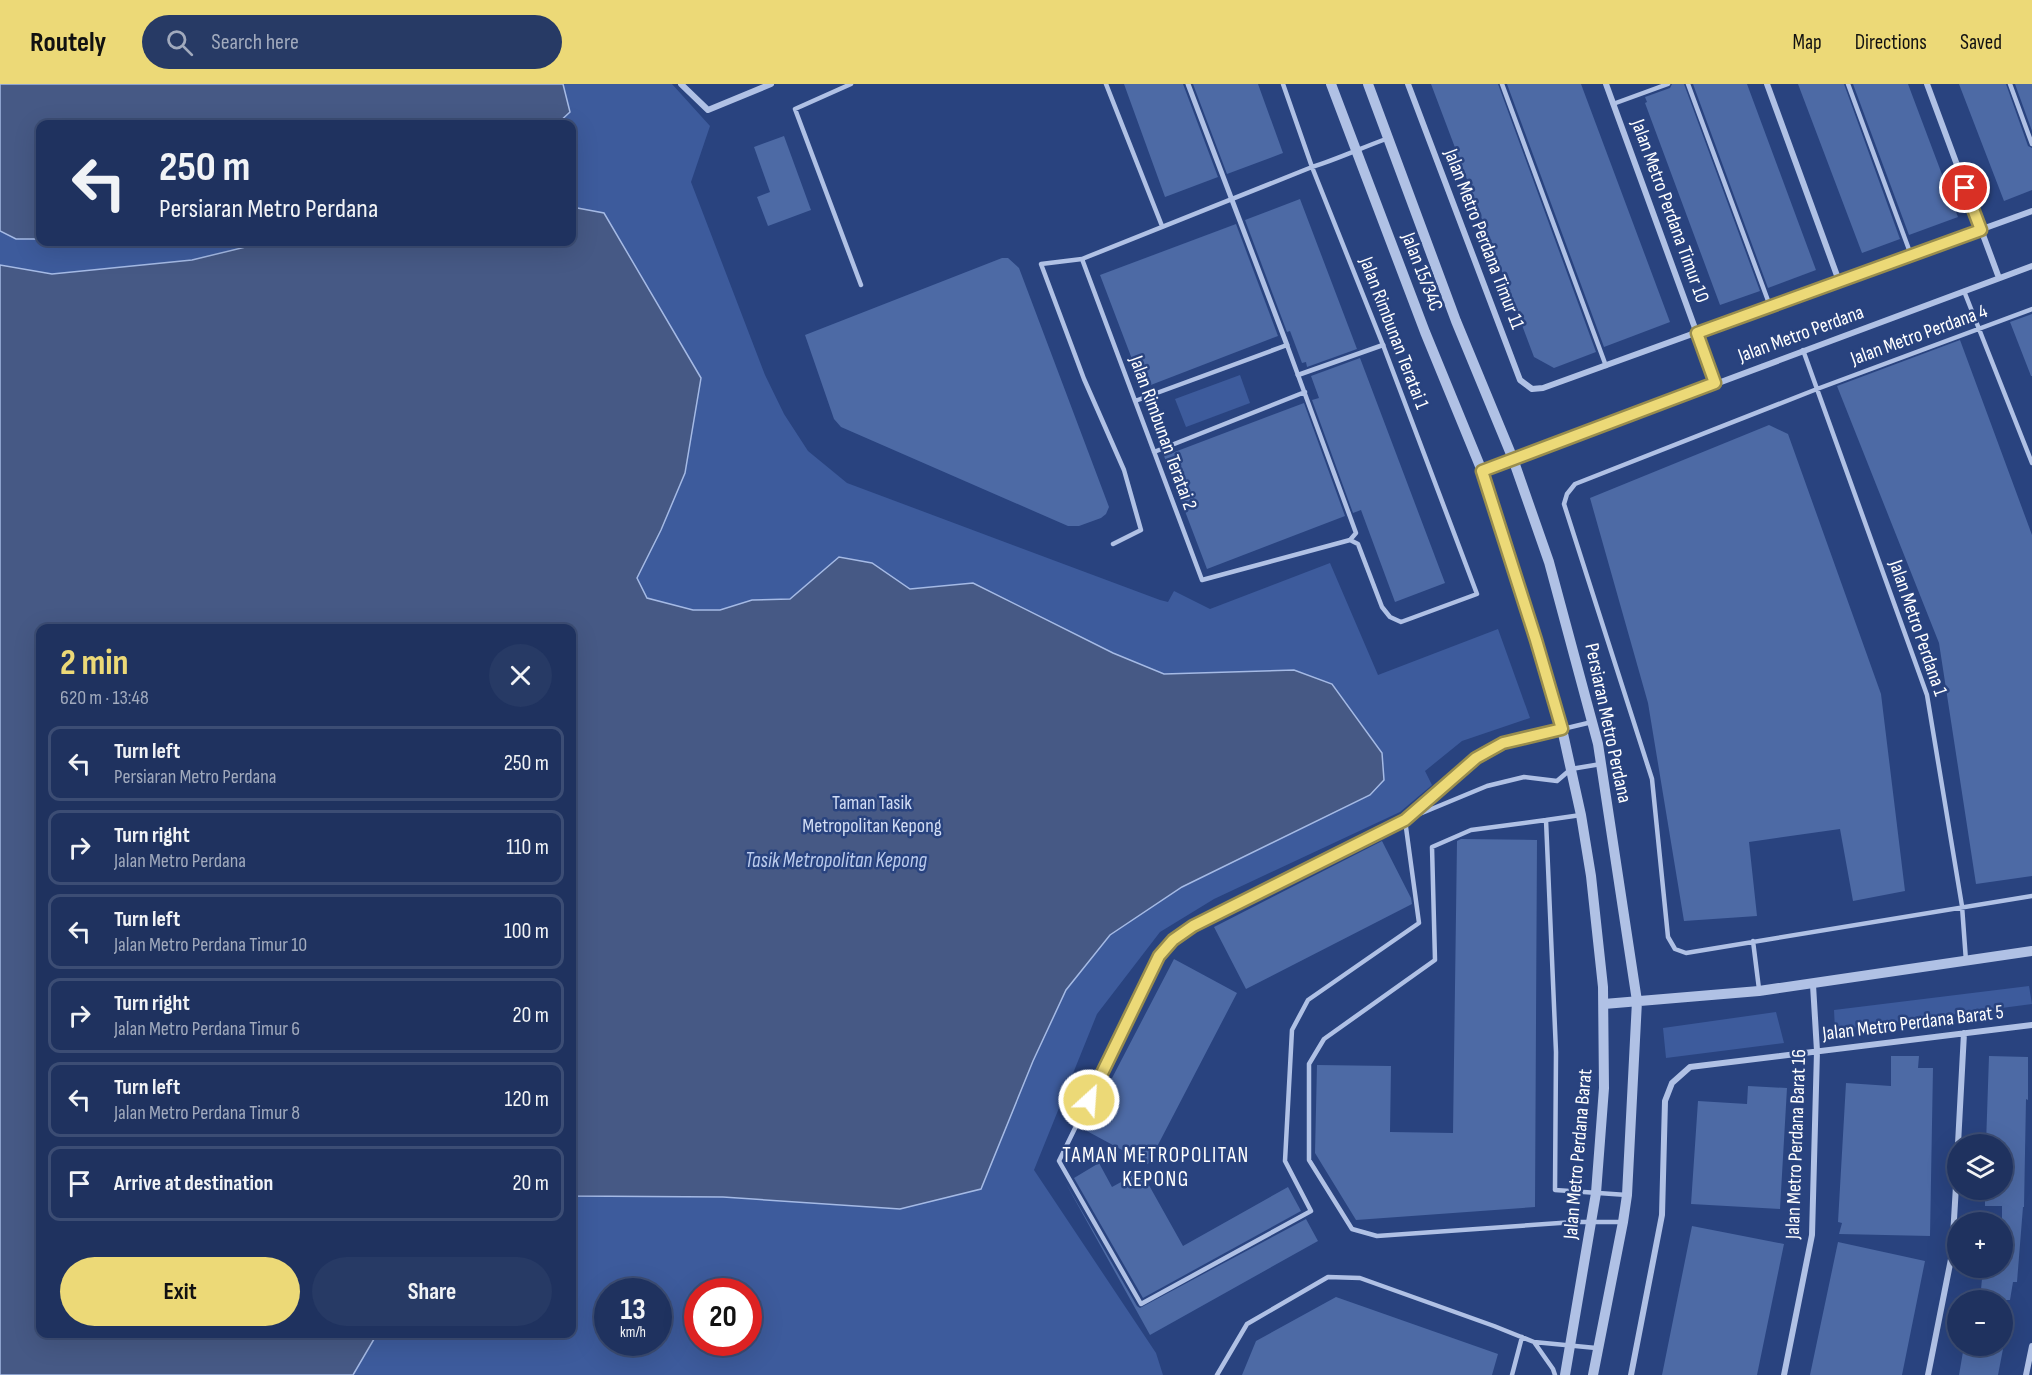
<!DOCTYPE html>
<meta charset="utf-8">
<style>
body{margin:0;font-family:"Sofia Sans Condensed",sans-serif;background:#273a65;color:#f1f3f6;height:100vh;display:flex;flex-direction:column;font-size:22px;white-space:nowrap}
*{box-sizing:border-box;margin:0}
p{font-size:20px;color:#a1aabd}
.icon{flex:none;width:33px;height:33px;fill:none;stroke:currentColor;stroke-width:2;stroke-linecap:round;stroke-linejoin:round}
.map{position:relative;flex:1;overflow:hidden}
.panel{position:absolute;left:36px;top:540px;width:540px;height:714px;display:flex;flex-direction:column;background:#1f325f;border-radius:12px;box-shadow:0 6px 24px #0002,0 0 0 2px #3c4d74}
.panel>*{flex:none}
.top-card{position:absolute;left:36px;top:36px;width:540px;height:126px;border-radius:12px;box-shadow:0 6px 24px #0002,0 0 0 2px #3c4d74;background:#1f325f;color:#f1f3f6;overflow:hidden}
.buttons{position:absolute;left:1947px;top:1050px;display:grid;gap:12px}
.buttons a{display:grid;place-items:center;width:66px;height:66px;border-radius:50%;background:#1f325f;box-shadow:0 6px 24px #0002,0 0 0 2px #3c4d74;font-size:30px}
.speed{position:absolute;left:594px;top:1194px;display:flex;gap:12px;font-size:30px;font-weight:700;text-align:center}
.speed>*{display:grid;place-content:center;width:78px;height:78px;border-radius:50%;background:#1f325f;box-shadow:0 6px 24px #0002,0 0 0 2px #3c4d74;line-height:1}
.speed small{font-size:15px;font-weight:400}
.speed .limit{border:9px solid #d22;background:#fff;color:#111}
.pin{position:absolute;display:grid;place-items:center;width:51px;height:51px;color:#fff;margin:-26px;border:3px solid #fff;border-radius:50%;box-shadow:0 2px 6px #0007}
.me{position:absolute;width:66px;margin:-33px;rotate:26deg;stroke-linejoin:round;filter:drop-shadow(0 0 4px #0008)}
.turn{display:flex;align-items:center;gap:21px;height:126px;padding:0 24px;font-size:27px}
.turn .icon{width:78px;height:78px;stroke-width:2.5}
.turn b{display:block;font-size:42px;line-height:51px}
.round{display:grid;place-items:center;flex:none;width:63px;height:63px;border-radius:32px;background:#273a65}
.summary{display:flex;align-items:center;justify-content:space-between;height:102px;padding:0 24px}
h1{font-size:36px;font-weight:700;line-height:45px;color:#ecd977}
.cta{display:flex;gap:12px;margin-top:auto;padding:12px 24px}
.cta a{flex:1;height:69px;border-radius:36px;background:#ecd977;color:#111;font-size:24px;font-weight:700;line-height:69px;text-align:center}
.cta a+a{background:#273a65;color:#f1f3f6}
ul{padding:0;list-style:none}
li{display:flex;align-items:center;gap:18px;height:75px;margin:0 12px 9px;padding:0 12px;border:3px solid #3c4d74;border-radius:12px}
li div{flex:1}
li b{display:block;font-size:22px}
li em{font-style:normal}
header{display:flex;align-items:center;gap:36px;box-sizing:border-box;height:84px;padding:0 30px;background:#ecd977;color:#111}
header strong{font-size:28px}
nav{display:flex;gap:33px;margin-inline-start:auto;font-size:21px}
.search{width:420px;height:54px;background:#273a65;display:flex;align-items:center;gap:15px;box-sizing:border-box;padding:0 21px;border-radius:33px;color:#a1aabd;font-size:22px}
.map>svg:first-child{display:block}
.green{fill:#3d5b9c;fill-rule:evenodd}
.water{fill:#465985;stroke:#a5bae5;stroke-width:1.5}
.building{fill:#4d6aa5}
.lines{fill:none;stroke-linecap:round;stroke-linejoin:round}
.service{stroke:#b0c1e5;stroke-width:4.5}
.pedestrian{stroke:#b0c1e5;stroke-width:5}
.minor{stroke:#b0c1e5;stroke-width:6}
.tertiary{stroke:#b0c1e5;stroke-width:10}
.route-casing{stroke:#998d4d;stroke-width:15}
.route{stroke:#ecd977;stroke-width:10}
.labels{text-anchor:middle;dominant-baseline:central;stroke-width:5;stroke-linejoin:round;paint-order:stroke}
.street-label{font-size:20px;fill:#fff;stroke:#29437f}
.park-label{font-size:20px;fill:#d2ddf4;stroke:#29437f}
.water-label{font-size:21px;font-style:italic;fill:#bbcbed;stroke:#29437f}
.neighbourhood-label{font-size:21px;letter-spacing:1.5px;fill:#fff;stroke:#29437f}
</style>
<header>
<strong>Routely</strong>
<div class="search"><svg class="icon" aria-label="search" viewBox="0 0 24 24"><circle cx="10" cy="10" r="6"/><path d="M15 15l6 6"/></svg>Search here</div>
<nav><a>Map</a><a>Directions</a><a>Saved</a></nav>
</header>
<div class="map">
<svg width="2032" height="1291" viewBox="0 0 2032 1291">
<rect width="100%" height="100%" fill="#29437f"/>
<path class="green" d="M0,0H672L710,42L691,98L765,291L784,330L808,367L847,399L1160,516L1168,518L1174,507L1210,525L1330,479L1378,591L1498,545L1530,634L1462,657L1425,687L1432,701L1400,728L1214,815L1160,848L1097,930L1034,1086L1156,1269L1163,1291H0ZM40,40H572V158H40ZM40,544H572V1250H40ZM608,1208H658V1258H608ZM698,1208H748V1258H698Z
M1240,291L1250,319L1186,343L1175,315Z
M2029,902L2032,920L1835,946L1834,926Z
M1776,928L1784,959L1666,974L1663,944Z"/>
<path class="water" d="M0,0H563L570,28L557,40H40V155H16L0,147Z
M572,123L604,129L701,294L685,389L661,446L637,494L647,514L693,526H720L752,516L790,515L839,473L872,479L910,505L973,499L1113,569L1164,590L1294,586L1332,600L1382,669L1384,696L1370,711L1182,803L1110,851L1066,906L1033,977L981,1105L900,1125L723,1113L572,1112V544H40V1250H377L353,1291H0V181L52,190L192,176L266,158H572Z"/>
<path class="building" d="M1124,0H1183L1218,93L1165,113Z
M1193,0H1258L1283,69L1227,90Z
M1431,0H1498L1596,268L1554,284L1534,273Z
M1507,0H1581L1670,238L1604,263Z
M1672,0H1684L1760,207L1720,221L1645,19L1647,18L1645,13L1670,4Z
M1693,0H1747L1816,186L1768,204Z
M1798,0H1844L1900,155L1862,169Z
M1853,0H1908L1958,133L1909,151Z
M1959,0H2006L2028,62L2032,64V106L2004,117Z
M2015,0H2032V47Z
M784,52L811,126L768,142L757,113L770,108L754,63Z
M1300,115L1357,265L1307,283L1306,278L1302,279L1290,247L1287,248L1245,136Z
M1236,140L1278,252L1143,304L1100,191Z
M1002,174H1008L1019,184L1109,423L1106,430L1101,434L1079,442H1068L841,343L834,335L805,251Z
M2032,230V292H2031L2010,238Z
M1960,256L2032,451V792L1976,800L1939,559L1837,302Z
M1360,274L1445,499L1395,518L1361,426L1353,429L1312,316L1319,314L1311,292Z
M1304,319L1345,432L1207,485L1164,372Z
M1769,341L1788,350L1881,610L1905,807L1853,817L1840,745L1749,758L1757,832L1684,837L1648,619L1590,414Z
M1461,755L1537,756L1535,1123L1356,1136L1315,1069L1317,981L1391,982L1390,1048L1453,1049L1457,757Z
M1382,757L1411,814L1412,820L1246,905L1214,843Z
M1174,875L1237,909L1148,1080L1085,1046Z
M1891,972H1919L1918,984H1933L1930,1152L1839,1150L1842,1139L1838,1138L1846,999L1891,1002Z
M1989,972L2028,973V1016L2026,1015L2024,1123H2023L2017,1198H2013L2010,1216H1980L1983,1184H2002V1122H1985V1106H2002V1060H1986Z
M1748,1002L1787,1004L1780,1125L1691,1120L1698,1017L1747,1020Z
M1099,1079L1112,1103L1141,1087L1183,1162L1288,1103L1301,1127L1143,1214L1074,1094Z
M1065,1098L1137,1222L1140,1224L1306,1135L1318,1157L1150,1251Z
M1692,1142L1784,1160L1757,1291H1662Z
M1838,1158L1925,1177L1902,1291H1810Z
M1336,1213L1498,1270L1492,1291H1242L1256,1257Z
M1964,1262H1982L2003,1265L1998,1291H1959Z"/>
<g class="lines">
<path class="service" d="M851,0L795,25L861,201
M1106,0L1162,142
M1283,0L1312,83L1383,261L1477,510L1401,538L1390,533L1382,523L1358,460L1350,456L1202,496L1082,175L1312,83C1338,75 1361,64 1386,55
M1502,0L1606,282
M1688,0L1770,222
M1848,0L1911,171
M2010,0L2032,60
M1613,20L1668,0
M1082,175L1041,180L1084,295L1124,386L1141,446L1113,460
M1964,207L2032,379
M2032,225L1817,305L1575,400L1567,410L1564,420L1652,695L1668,853L1675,865L1686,869L2032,812
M1803,266L1927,611L1962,822L1966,877
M1135,317L1287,261L1356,449L1350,456
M1154,368L1305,308
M1592,638L1504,659L1476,674L1405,736L1487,702L1524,693L1557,697L1571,685L1601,680
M1405,736L1419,839L1308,916L1292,946L1285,1077L1311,1127L1141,1220L1059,1077L1159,872L1173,856L1193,842Z
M1546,736L1581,731
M1753,857L1759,905
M1622,1138H1574L1377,1152L1352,1145L1309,1076V980L1324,955L1435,876L1432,763L1471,746L1546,736L1556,968L1555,1106L1627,1111
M1534,1258L1553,1285L1555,1291
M1217,1291L1247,1240L1328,1193L1360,1194L1494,1242L1534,1258L1596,1264
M1512,1291L1522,1253"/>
<path class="pedestrian" d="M1188,0L1287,261
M1298,291L1383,261"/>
<path class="minor" d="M681,0L708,26L771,0
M1408,0L1520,296L1532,305L1543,304L2032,127
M1606,0L1715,299
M1767,0L1839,197
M1927,0L1999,194
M1482,387L2032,182
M1958,1060L1964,949
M1631,1291L1662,1131L1665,1017L1672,999L1690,983L2032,941
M1784,1291L1812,1151L1817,967L1813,901
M1928,1291L1952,1170L1958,1067
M2026,1291L2032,1262"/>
<path class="tertiary" d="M1331,0L1425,248L1482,387L1536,556L1562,645L1581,731L1591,792L1603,903L1604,1004L1596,1109L1565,1291
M1368,0L1456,237L1513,375L1549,478L1598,660L1637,917L1627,1111L1623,1138L1593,1291
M1604,920L1759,907L2032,867"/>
</g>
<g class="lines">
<defs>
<path id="route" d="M1089,1016L1159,872L1173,856L1193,842L1405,736L1476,674L1503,659L1562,645L1536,556L1482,387L1715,299L1697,249L1981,146L1965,104"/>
</defs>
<use href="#route" class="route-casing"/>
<use href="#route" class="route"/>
</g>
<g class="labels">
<g class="street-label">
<text transform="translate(1670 127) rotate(70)">Jalan Metro Perdana Timur 10</text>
<text transform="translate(1484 155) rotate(69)">Jalan Metro Perdana Timur 11</text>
<text transform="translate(1422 188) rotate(69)">Jalan 15/34C</text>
<text transform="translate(1394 249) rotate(69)">Jalan Rimbunan Teratai 1</text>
<text transform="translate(1801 250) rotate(-20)">Jalan Metro Perdana</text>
<text transform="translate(1919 251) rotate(-20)">Jalan Metro Perdana 4</text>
<text transform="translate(1163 349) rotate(70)">Jalan Rimbunan Teratai 2</text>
<text transform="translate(1918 544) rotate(71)">Jalan Metro Perdana 1</text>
<text transform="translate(1608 639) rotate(78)">Persiaran Metro Perdana</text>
<text transform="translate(1913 939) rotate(-7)">Jalan Metro Perdana Barat 5</text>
<text transform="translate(1796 1060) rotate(-88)">Jalan Metro Perdana Barat 16</text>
<text transform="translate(1578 1070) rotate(-85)">Jalan Metro Perdana Barat</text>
</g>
<g class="park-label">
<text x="872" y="719">Taman Tasik<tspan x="872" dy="23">Metropolitan Kepong</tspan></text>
</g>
<g class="water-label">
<text x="836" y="776">Tasik Metropolitan Kepong</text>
</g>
<g class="neighbourhood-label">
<text x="1156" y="1071">TAMAN METROPOLITAN<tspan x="1156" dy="24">KEPONG</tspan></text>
</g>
</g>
</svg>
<div class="buttons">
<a><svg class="icon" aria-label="layers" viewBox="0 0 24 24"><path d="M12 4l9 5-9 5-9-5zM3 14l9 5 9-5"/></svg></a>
<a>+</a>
<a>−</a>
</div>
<div class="speed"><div>13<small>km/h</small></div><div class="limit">20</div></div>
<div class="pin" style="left:1965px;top:104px;background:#d93025"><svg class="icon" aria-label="arrive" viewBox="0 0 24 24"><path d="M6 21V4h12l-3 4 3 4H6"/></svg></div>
<svg class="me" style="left:1089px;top:1016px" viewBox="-20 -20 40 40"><circle r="17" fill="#ecd977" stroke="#fff" stroke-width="3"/><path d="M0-11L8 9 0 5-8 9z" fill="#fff"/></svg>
<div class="top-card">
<div class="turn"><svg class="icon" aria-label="left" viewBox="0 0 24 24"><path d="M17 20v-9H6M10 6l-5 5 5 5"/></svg><div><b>250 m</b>Persiaran Metro Perdana</div></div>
</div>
<section class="panel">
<div class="summary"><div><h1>2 min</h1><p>620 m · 13:48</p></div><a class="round"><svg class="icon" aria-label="close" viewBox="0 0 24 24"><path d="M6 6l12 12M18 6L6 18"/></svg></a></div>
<ul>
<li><svg class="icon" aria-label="left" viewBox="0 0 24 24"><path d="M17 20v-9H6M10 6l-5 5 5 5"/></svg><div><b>Turn left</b><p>Persiaran Metro Perdana</p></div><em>250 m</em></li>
<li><svg class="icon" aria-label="right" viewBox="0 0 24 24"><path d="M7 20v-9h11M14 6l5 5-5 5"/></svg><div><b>Turn right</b><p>Jalan Metro Perdana</p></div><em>110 m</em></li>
<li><svg class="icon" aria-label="left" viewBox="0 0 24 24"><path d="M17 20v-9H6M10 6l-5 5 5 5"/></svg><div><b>Turn left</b><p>Jalan Metro Perdana Timur 10</p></div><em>100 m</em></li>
<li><svg class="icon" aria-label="right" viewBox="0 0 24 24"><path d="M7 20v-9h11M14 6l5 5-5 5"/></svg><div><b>Turn right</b><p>Jalan Metro Perdana Timur 6</p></div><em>20 m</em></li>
<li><svg class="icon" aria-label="left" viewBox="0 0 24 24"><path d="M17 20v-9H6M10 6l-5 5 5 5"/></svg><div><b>Turn left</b><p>Jalan Metro Perdana Timur 8</p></div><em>120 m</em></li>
<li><svg class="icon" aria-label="arrive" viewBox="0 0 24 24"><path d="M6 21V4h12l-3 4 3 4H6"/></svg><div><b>Arrive at destination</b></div><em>20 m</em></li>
</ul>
<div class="cta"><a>Exit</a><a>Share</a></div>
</section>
</div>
